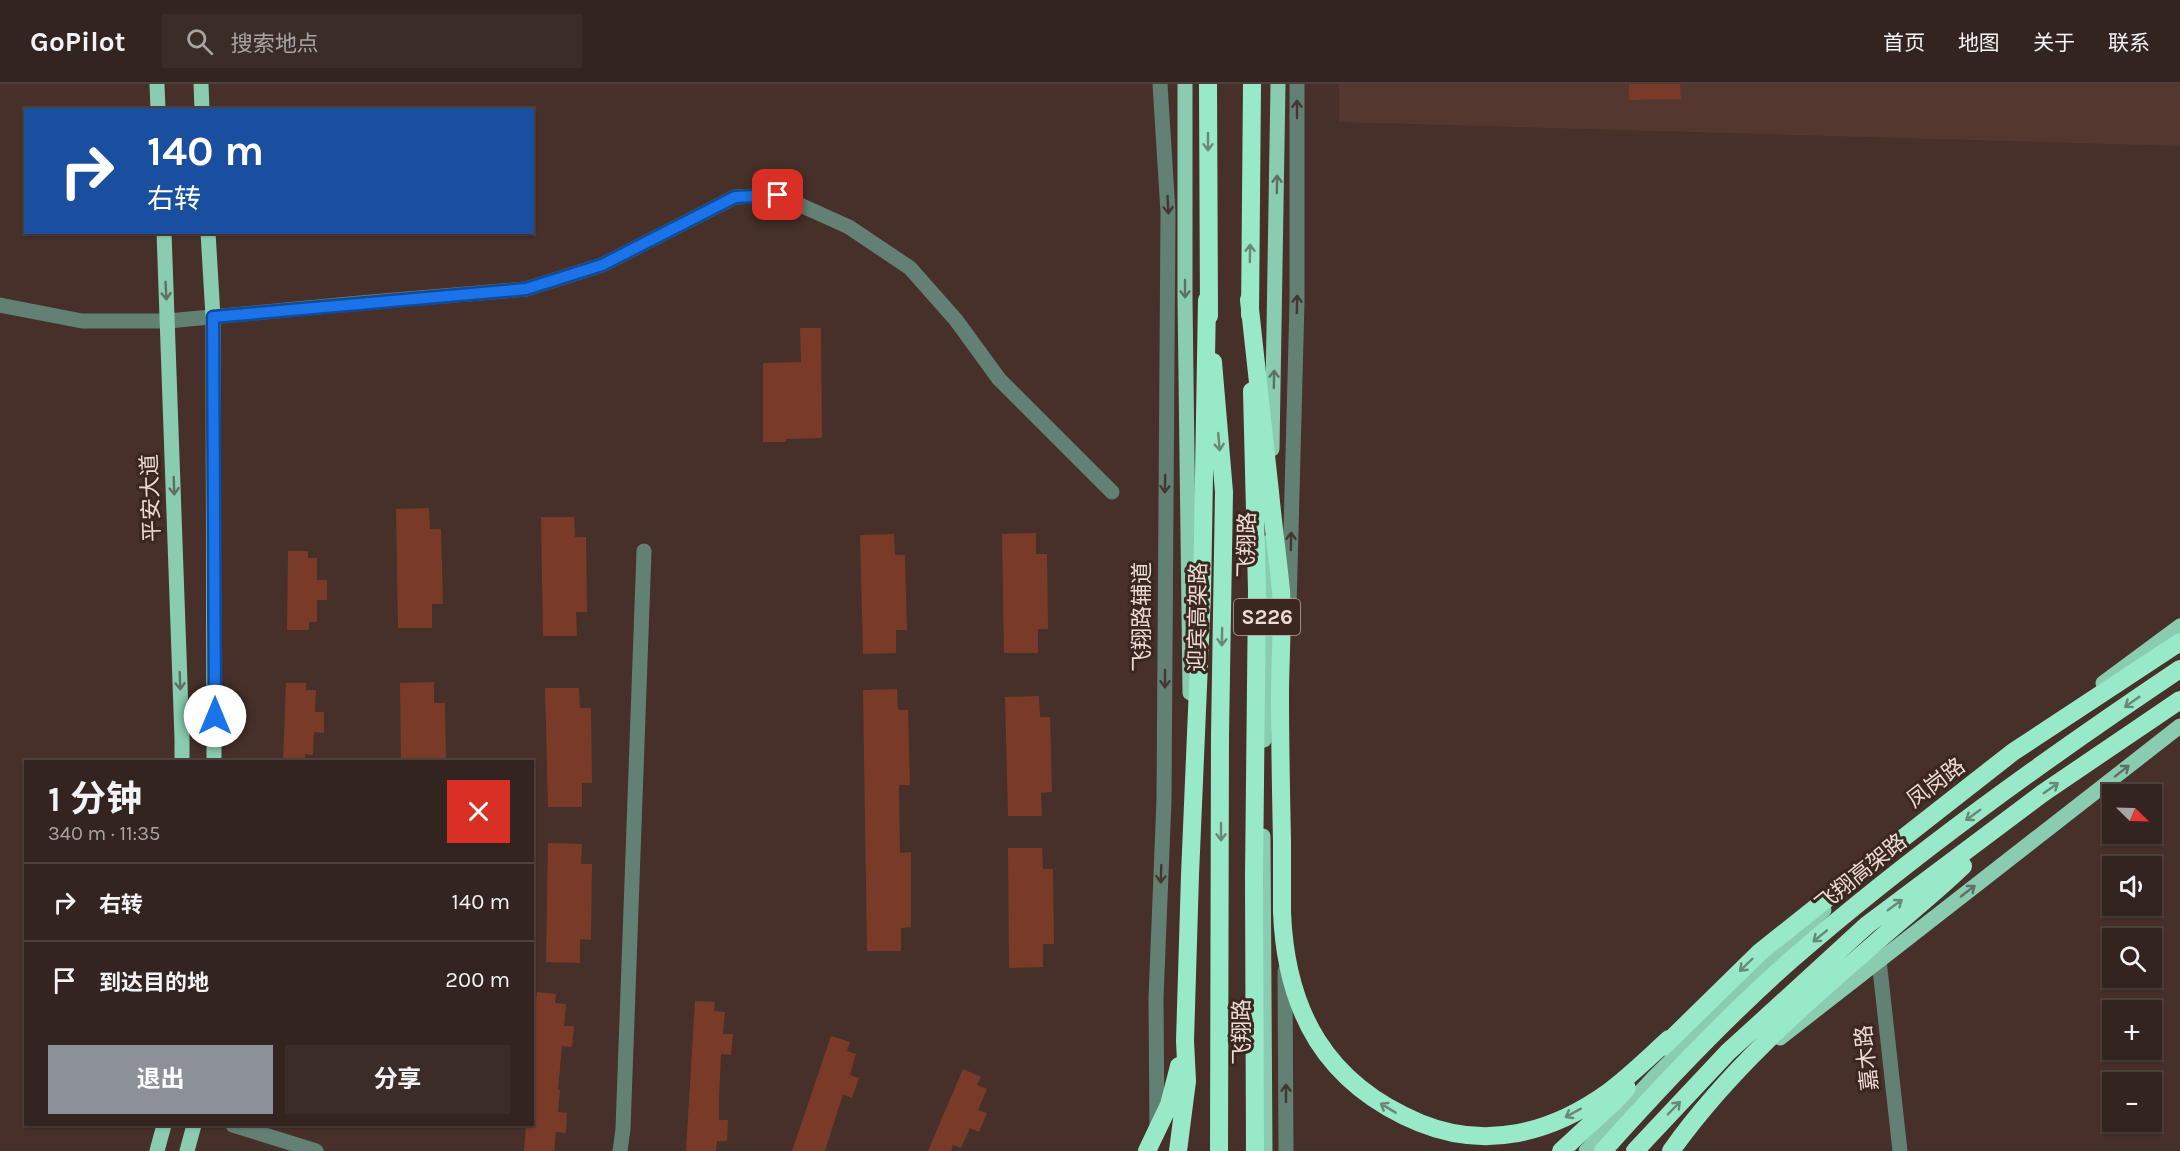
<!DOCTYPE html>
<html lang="zh">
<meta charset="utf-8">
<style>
body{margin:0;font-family:Karla,"Noto Sans SC",sans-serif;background:#3c2c28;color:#f1f3f6;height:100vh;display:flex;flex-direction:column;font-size:22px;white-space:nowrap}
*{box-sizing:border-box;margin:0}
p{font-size:20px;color:#a9a4a4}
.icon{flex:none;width:33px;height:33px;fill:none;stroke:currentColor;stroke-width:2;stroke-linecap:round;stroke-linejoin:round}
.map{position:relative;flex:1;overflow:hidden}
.side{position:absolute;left:24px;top:676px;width:510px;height:366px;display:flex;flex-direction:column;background:#34241f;border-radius:0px;box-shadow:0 2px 4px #0004,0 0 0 2px #4e413d}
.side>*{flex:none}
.guide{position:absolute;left:24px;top:24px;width:510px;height:126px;border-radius:0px;box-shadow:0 2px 4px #0004,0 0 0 2px #4e413d;background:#1a4fa0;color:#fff;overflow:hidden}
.needle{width:39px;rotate:113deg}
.buttons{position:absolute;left:2102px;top:700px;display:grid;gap:12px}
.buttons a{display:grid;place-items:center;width:60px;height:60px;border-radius:0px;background:#34241f;box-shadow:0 2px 4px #0004,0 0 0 2px #4e413d;font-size:30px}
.pin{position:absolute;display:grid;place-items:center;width:51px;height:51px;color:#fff;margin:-26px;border-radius:12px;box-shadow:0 3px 9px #0006}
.me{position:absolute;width:66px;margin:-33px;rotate:0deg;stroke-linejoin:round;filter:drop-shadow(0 0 4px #0008)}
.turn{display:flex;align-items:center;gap:21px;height:126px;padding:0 24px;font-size:27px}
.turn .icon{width:78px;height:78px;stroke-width:2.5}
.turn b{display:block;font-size:42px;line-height:51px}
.round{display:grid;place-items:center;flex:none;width:63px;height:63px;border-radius:0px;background:#3c2c28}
.headline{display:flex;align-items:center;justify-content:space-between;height:102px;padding:0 24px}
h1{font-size:36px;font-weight:700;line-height:45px}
.button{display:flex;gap:12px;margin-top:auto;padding:12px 24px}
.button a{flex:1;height:69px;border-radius:0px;background:#8c9099;color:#fff;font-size:24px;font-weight:700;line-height:69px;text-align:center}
.button a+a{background:#3c2c28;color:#f1f3f6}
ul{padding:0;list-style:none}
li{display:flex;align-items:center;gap:18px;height:78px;padding:0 24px;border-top:2px solid #4e413d}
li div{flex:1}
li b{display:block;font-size:22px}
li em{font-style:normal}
header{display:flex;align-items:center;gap:36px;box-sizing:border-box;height:84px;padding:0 30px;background:#34241f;border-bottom:2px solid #4e413d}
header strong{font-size:28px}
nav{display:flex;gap:33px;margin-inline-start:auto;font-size:21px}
.search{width:420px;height:54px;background:#3c2c28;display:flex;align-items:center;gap:15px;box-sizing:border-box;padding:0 21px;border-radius:0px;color:#a9a4a4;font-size:22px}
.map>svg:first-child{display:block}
.built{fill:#54372f}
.building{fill:#793b28}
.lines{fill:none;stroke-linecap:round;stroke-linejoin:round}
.minor{stroke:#628174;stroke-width:15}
.major{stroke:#89ccb0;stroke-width:15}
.highway{stroke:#98e9c8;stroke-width:18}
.highway-bridge{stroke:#98e9c8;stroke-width:18}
.oneway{stroke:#433831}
.oneway2{stroke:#6a8874}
.oneway3{stroke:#5e7161}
.route-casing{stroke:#114b97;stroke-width:15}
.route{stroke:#1a73e8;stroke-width:10}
.labels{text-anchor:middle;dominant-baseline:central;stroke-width:6;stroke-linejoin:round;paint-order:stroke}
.shield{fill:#3b2620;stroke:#b6a5a0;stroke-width:1.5}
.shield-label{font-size:21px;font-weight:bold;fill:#eadbd7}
.street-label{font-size:22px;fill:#eadbd7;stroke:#3b2620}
</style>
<header>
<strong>GoPilot</strong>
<div class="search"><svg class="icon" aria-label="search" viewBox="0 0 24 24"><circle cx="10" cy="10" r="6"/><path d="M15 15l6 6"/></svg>搜索地点</div>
<nav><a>首页</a><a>地图</a><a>关于</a><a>联系</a></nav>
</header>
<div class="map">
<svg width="2180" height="1067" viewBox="0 0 2180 1067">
<rect width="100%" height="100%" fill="#463029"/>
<path class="built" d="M1339,0H2180V62L1339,38Z"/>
<path class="building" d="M1629,0H1680L1681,15L1629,16Z
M800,244H821L822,354L786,355V358H763V279L801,278Z
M429,424L430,445H441L443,520H432V544H398L396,425Z
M541,433H574L575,453H586L587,528H576L577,552H543Z
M1036,449V470H1047L1048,545H1038V569H1004L1002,450Z
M894,450L895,471H905L907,546H896V569L863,570L860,451Z
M288,467H308V474H317V496H327V516H317V538H309V546H287Z
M434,598V619H445L446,678H401L400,599Z
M286,599H306V606H316L315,628H324V649L314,648L313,671L305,670V678H283Z
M545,604H579L580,624H591L592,699H582V723H548Z
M897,605L898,626H908L910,701H899L900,769L911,768V843L901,844V867H867L863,606Z
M1039,612L1040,633H1050L1052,708L1041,709L1042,732H1008L1005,613Z
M548,759L582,760L581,780H592L591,856L580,855V879L546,878Z
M1008,764H1042L1043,785H1053L1054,860H1043V883L1009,884Z
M537,908L556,910L555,919L566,920L564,942H574L572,963L562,962L558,1006H560L558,1028L567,1029L566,1049L556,1048L554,1067H524L526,1041H532V962Z
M695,917L715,918L714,927L725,928L723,950H733L731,971L721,970L719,1014V1036H728L727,1057H717L716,1067H686Z
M831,952L850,958L847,967L856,970L850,991L859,994L852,1014L843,1010L825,1067H792Z
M963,985L981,993L977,1001L987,1005L978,1026L987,1029L979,1048L970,1044L961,1064L953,1061L951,1067H928Z"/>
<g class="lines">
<path class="minor" d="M0,221L82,237H168L360,219L526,205L602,181L735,113L778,111L849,143L910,184L956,236L999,295L1112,408
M1289,524L1297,218V0
M1879,876L1900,1067
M1285,887L1286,1067
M233,1041L316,1067
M1157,1047L1156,914L1164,716L1168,128L1160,0
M620,1067L623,1045L644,467"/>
<path class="major" d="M157,0L158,26
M201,0L202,26
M1185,0V214L1190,609
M164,148L182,655V678
M208,148L213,233L214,678
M1272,365L1278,0
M2103,599L2180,542
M1264,656L1269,458
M1263,752L1265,1067
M1780,954L2180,642
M157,1067L164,1041
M187,1067L194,1041
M1586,1067L1654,993L1824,826"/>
<path class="highway" d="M1208,0L1209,232
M1250,231L1252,0
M1213,278L1224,408L1220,651L1219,1067
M1252,307L1257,507L1254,793L1255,1067
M1603,1067C1662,1001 1724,935 1791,876C1913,770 2046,675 2180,585
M1635,1067L1728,968L1867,841L2043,709L2180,616
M1671,1067C1727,988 1800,924 1873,861C1903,834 1934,810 1963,782"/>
<path class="highway-bridge" d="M1249,216C1256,280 1263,344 1270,408C1273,441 1278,474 1281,507C1283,541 1280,577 1280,612C1280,661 1281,709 1282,758C1282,781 1282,805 1282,828C1286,928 1326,1000 1420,1039C1486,1066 1551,1049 1607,1009C1629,993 1649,973 1669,955
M1663,963L1760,868L1893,762L2013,668L2180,558
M1147,1067L1169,1021L1179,982
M1178,1067L1187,997L1185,957L1190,791L1202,509L1207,216
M1561,1067L1613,1019L1627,1004"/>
</g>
<defs><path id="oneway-shaft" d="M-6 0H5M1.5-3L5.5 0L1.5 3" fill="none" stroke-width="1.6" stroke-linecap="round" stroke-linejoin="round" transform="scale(1.5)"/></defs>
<g class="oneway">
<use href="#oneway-shaft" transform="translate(1297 25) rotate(-90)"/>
<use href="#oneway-shaft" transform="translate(1168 121) rotate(87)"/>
<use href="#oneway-shaft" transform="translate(1297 220) rotate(-89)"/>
<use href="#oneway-shaft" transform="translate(1165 400) rotate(91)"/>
<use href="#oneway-shaft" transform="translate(1291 457) rotate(-89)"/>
<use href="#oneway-shaft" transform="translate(1165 595) rotate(90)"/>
<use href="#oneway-shaft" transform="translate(1161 790) rotate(92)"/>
<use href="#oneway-shaft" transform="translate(1286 1009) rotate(-90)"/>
</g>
<g class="oneway2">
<use href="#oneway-shaft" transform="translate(1208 58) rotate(90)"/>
<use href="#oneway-shaft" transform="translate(1250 169) rotate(-89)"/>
<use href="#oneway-shaft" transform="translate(1219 358) rotate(85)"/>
<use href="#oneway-shaft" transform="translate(1222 553) rotate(91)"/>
<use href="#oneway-shaft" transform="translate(2132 618) rotate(145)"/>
<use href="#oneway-shaft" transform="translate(2051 704) rotate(-35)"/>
<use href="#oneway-shaft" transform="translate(1973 731) rotate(144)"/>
<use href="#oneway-shaft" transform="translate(1221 748) rotate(90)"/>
<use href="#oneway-shaft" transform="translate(1895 821) rotate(-36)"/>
<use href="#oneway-shaft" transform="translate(1820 852) rotate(141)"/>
<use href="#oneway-shaft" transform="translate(1746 881) rotate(136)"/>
<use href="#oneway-shaft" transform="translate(1388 1024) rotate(-149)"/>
<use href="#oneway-shaft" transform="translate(1674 1024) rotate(-46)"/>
<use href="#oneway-shaft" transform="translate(1573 1029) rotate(151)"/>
</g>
<g class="oneway3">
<use href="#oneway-shaft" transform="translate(1277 100) rotate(-89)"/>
<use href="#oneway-shaft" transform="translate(1185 205) rotate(90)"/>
<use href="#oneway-shaft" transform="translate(166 207) rotate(87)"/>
<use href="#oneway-shaft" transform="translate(1274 295) rotate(-89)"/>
<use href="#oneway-shaft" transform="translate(174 402) rotate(88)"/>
<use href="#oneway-shaft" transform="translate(180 597) rotate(88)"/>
<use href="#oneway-shaft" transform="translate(2122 687) rotate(-38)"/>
<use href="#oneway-shaft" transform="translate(1968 807) rotate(-38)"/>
</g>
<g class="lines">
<defs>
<path id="route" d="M215,632L213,233L526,205L602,181L735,113L778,111"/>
</defs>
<use href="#route" class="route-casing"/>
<use href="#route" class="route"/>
</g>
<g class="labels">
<rect class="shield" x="1234" y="515" width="66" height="36" rx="4.5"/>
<g class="shield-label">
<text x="1267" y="533">S226</text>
</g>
<g class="street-label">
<text transform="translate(151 414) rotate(-92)">平安大道</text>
<text transform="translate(1247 461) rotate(-89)">飞翔路</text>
<text transform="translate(1142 533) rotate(-90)">飞翔路辅道</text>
<text transform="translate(1198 533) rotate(-89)">迎宾高架路</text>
<text transform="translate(1936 699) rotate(-37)">凤岗路</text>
<text transform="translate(1861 789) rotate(-39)">飞翔高架路</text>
<text transform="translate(1242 948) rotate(-90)">飞翔路</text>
<text transform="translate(1867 974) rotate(-96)">嘉木路</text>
</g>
</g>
</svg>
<div class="buttons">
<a><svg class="needle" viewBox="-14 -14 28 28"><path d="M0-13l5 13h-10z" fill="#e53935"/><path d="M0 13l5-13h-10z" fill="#a9a4a4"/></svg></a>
<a><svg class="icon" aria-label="sound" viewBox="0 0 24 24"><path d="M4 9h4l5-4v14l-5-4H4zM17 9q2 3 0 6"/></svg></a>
<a><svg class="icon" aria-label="search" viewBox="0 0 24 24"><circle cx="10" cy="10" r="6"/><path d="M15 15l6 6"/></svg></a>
<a>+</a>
<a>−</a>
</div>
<div class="pin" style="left:778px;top:111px;background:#d93025"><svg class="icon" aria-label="arrive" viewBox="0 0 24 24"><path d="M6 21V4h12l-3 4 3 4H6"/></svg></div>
<svg class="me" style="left:215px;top:632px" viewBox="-20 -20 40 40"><circle r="19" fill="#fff"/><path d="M0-13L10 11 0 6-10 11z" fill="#1a73e8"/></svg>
<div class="guide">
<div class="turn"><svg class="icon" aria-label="right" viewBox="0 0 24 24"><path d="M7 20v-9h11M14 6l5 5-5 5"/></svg><div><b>140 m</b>右转</div></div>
</div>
<section class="side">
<div class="headline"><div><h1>1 分钟</h1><p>340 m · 11:35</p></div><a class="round" style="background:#d93025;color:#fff"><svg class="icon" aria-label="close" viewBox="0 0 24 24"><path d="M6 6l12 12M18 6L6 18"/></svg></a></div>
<ul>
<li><svg class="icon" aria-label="right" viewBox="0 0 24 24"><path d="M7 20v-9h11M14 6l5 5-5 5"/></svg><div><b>右转</b></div><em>140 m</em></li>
<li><svg class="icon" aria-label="arrive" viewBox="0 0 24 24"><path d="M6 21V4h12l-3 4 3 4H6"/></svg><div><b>到达目的地</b></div><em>200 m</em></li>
</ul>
<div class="button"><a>退出</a><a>分享</a></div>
</section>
</div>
